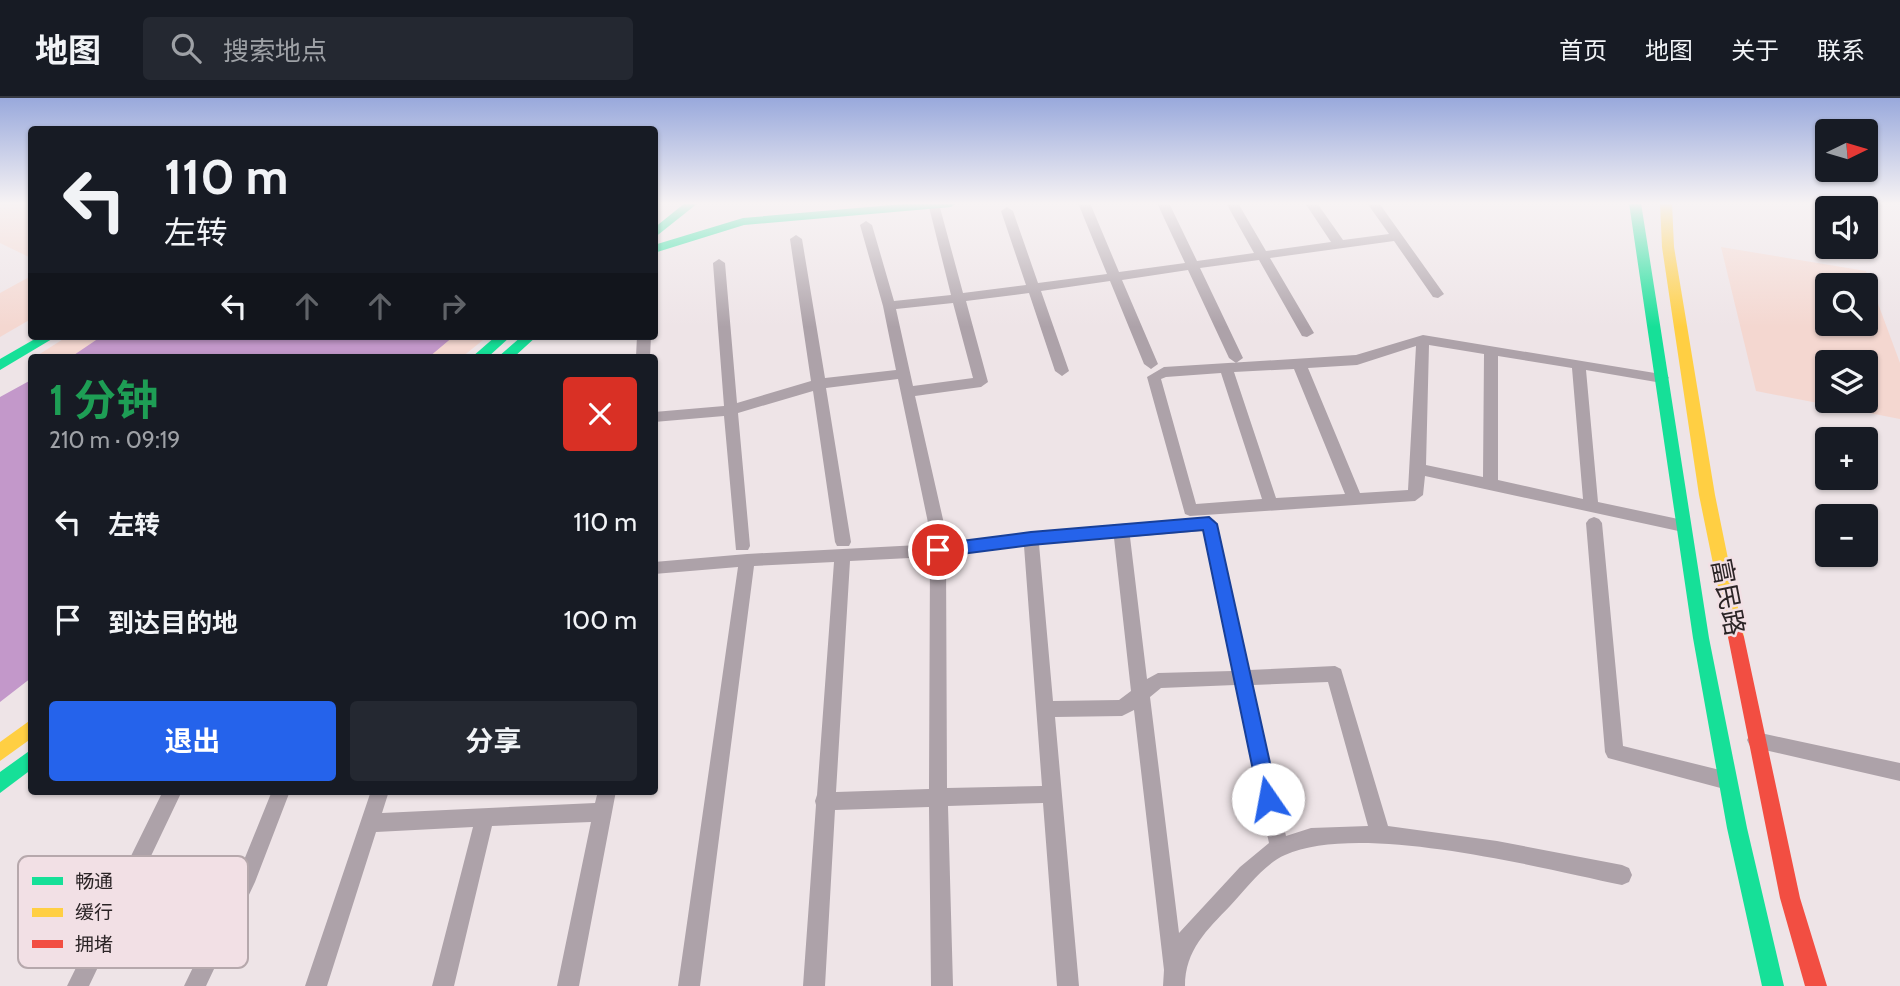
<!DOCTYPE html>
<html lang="zh">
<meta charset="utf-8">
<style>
body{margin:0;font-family:Cabin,"Noto Sans SC",sans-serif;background:#242831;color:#f1f3f6;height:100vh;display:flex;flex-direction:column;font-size:26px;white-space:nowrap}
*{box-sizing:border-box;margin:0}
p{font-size:23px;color:#9ea1a6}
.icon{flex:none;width:38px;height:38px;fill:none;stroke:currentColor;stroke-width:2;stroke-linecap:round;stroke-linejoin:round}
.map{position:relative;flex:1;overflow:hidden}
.drawer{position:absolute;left:28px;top:256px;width:630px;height:441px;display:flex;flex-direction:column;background:#171b24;border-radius:7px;box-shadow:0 2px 5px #0004}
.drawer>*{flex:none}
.top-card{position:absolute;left:28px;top:28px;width:630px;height:214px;border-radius:7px;box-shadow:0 2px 5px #0004;background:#171b24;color:#f1f3f6;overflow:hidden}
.needle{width:46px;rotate:85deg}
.controls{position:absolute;left:1815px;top:21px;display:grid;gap:14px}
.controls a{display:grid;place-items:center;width:63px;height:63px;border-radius:7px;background:#171b24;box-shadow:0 2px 5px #0004;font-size:35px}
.pin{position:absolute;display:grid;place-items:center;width:60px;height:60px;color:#fff;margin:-30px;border:4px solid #fff;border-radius:50%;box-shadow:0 2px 7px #0007}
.me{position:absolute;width:77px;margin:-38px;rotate:348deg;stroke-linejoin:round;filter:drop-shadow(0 0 5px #0008)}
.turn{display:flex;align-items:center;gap:24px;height:147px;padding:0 21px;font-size:32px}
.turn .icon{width:91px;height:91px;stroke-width:2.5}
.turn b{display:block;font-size:49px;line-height:60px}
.lanes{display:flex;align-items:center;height:66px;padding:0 21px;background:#0003;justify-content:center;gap:35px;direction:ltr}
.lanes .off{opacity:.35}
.round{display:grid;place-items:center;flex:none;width:74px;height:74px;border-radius:7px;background:#242831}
.overview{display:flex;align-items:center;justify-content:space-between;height:119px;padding:0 21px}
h1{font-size:42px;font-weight:700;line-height:52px;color:#1e9e55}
.cta{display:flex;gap:14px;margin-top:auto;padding:14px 21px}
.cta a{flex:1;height:80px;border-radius:7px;background:#2563eb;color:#fff;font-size:28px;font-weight:700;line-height:80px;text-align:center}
.cta a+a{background:#242831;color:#f1f3f6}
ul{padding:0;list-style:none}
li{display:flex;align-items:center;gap:21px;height:98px;padding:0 21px}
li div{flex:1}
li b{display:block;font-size:26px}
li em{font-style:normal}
header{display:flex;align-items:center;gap:42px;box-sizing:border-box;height:98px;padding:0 35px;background:#171b24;border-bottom:2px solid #363941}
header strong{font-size:33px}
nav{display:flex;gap:38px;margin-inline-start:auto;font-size:24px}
.search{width:490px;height:63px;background:#242831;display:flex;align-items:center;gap:18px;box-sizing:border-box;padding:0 24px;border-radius:7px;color:#9ea1a6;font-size:26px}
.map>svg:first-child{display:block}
.green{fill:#f4d7d0;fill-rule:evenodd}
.water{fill:#c398ca}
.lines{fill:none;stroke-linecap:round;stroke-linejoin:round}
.street{fill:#ada2a9;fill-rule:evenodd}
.fast{fill:#16e098;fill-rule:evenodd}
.slow{fill:#ffcf43;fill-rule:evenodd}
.jam{fill:#f24e42;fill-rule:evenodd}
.route{fill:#2563eb;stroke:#184099;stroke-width:2}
.labels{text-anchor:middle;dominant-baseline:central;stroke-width:5;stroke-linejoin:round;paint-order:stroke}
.street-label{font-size:26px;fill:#2b2426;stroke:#f2e0e5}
.key{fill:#f2e0e5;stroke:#b6a8ac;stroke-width:2}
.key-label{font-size:19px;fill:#2b2426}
</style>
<header>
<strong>地图</strong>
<div class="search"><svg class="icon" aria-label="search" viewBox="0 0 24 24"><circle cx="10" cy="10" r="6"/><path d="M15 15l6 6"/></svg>搜索地点</div>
<nav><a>首页</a><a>地图</a><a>关于</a><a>联系</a></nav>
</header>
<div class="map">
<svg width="1900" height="888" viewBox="0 0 1900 888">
<rect width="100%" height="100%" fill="#eee4e7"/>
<path class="green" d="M0,105H31V160L0,145Z
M1721,149L1866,173L1900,265V321L1756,293ZM1827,187H1866V226H1827ZM1827,264H1866V303H1827Z
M31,178V221L0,239V195Z
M68,238H488L462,259H35Z"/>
<path class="water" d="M102,238H454L429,259H71Z
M31,282V580L0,604V299Z"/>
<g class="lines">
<path class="street" d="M928,105L939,106L963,195L1026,187L1001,113L1007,109L1013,113L1038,185L1107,176L1078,105H1090L1119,174L1185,165L1157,105H1169L1197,163L1254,155L1226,105H1238L1266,153L1331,144L1305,105H1317L1343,142L1389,136L1367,105H1379L1444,196L1438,200L1433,199L1394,143L1270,160L1314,235L1307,239L1302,238L1259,162L1200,170L1243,260L1236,265L1229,260L1188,172L1122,182L1158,266L1151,271L1144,266L1110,183L1041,193L1069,273L1062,278L1055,273L1029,195L966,203L988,284L981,289L915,298L947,439L945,443H933L931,439L898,281L826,290L851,444L849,448H837L835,444L813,293L738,315L750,448L748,452H736L724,318L654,324V314L724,308L713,165L719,161L725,165L737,305L811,283L790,141L796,137L802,141L825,280L896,272L883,208L860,127L866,123L872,127L894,203L951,197ZM953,205L973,280L913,288L896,211Z
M1423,237L1667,277L1669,280L1662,285L1586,272L1598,404L1683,422L1689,424L1691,428L1689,432L1683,434L1425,378L1423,397L1415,403L1190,418L1185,416L1147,279L1164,269L1356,257ZM1429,247L1484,256L1483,379L1426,367ZM1416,248L1408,392L1360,395L1308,270L1357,267ZM1498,258L1572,270L1583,401L1498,382ZM1294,271L1345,396L1276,400L1234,274ZM1221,275L1262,401L1196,406L1161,281L1166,279Z
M637,238H651L650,259H636Z
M1594,419L1599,421L1602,425L1623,648L1728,674L1735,677L1737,683L1735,689L1728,692L1608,660L1605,654L1586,425L1589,421Z
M1209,420L1214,422L1217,426L1249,572L1335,568L1341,571L1388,728L1497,743L1622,767L1629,770L1632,777L1629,784L1622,787C1540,770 1360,723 1285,757C1264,766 1246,791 1230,808C1207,832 1185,852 1185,888H1163L1164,872L1134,612L1122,618L1055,619L1079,888H1057L1043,705L948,708L953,888H931L929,709L835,712L825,888H803L816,707L815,703L817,697L834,464L754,468L700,888H678L738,469L654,476V464L747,456L938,446L1121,426ZM1203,433L1232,573L1158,575L1147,581L1130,439ZM1114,440L1131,593L1119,602L1053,603L1039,446ZM1024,448L1042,688L947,690L946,457ZM930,459L929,691L836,694L850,463ZM1328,584L1368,728L1311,730L1286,738L1253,587ZM1235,587L1269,745L1240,769L1179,835L1150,599L1161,590Z
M1756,634L1900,665V683L1756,650L1750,648L1747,642L1750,636Z
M163,693H182L89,888H67Z
M272,693H290L255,784L206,888H184L240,772Z
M371,693H389L382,715L595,705L598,693H616L579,888H557L591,724L492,728L454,888H432L473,729L376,734L327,888H305Z"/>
<path class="fast" d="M654,105H662L654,110Z
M685,105H698L654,140V130Z
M915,105H957L951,109L744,127L654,155V147L743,120Z
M1629,105H1641L1709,540L1747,730L1784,888H1762L1727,730L1693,540Z
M40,238H57L0,272V261Z
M496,238H511L488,259H472Z
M522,238H537L514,259H498Z
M32,651V671L0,695V674Z"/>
<path class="slow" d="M1660,105H1672L1674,149L1715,397L1744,539L1742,544L1736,546L1730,544L1728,539L1699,397L1662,149Z
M32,621V640L0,663V644Z"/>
<path class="jam" d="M1736,532L1742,534L1744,539L1800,800L1827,888H1805L1780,800L1728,539L1730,534Z"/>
</g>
<linearGradient id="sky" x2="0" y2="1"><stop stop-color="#99a9dc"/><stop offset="0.46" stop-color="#f7f3f4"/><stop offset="1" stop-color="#f7f3f4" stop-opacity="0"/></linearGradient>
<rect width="1900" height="229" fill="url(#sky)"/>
<path class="route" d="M1209,419L1217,426L1278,701L1275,707L1268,710L1262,707L1259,701L1203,432L1031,447L938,459L930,452L938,446L1031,434Z"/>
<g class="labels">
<g class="street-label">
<text transform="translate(1728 499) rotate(79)">富民路</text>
</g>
</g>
<rect x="18" y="758" width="230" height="112" rx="10" class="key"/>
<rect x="32" y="779" width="31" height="8" fill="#16e098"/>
<rect x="32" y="810" width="31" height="9" fill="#ffcf43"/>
<rect x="32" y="842" width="31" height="8" fill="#f24e42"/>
<g class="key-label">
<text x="75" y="790">畅通</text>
<text x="75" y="821">缓行</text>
<text x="75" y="853">拥堵</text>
</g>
</svg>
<div class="controls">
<a><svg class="needle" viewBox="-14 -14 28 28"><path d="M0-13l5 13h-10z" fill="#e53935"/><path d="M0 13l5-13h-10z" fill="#9ea1a6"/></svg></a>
<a><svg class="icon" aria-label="sound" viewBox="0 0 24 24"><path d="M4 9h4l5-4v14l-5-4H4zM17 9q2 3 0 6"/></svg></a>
<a><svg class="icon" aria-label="search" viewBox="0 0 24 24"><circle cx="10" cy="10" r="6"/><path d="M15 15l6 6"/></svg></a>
<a><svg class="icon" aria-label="layers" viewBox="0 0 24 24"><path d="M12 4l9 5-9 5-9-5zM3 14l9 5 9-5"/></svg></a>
<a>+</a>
<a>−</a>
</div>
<div class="pin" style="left:938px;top:452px;background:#d93025"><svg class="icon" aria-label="arrive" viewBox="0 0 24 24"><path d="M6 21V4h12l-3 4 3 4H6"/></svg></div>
<svg class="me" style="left:1268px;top:701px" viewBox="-20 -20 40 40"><circle r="19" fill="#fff"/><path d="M0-13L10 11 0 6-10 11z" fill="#2563eb"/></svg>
<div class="top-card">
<div class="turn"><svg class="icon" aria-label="left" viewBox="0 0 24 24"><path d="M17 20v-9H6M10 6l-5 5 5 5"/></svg><div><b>110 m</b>左转</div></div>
<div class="lanes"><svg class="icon" aria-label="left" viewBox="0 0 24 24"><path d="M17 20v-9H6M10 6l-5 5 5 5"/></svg><svg class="icon off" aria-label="ahead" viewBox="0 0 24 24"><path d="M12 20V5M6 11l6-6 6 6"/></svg><svg class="icon off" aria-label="ahead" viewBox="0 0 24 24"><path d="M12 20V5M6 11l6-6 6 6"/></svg><svg class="icon off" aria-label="right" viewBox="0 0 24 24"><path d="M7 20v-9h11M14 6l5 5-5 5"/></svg></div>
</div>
<section class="drawer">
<div class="overview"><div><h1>1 分钟</h1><p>210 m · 09:19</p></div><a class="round" style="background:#d93025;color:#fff"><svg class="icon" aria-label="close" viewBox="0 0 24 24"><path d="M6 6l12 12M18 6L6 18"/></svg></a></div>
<ul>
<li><svg class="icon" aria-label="left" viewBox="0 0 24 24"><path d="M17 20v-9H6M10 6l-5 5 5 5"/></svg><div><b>左转</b></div><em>110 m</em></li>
<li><svg class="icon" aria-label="arrive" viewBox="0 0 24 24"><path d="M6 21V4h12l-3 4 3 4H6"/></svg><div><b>到达目的地</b></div><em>100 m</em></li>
</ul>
<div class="cta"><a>退出</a><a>分享</a></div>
</section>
</div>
